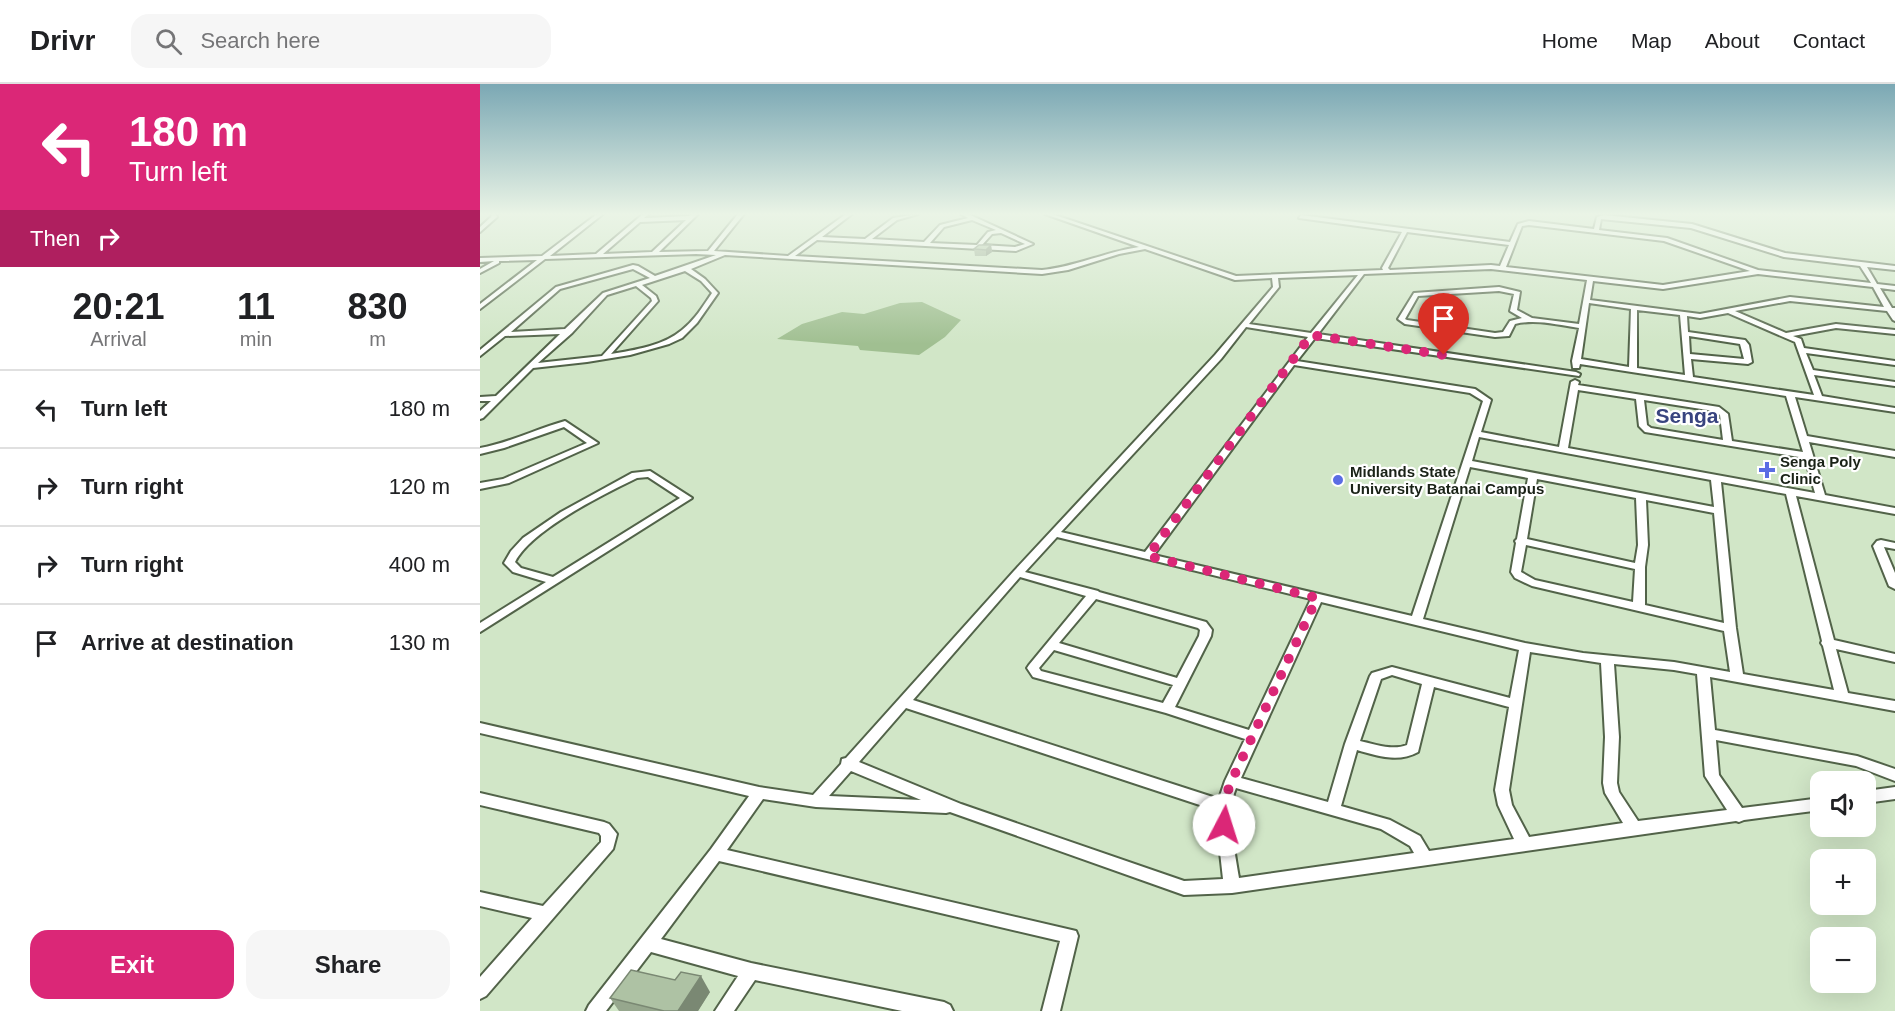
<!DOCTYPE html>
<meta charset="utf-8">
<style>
body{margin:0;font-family:Arial,sans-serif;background:#f6f6f6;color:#202124;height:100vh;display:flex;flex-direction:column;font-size:22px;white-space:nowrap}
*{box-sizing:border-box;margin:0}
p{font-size:20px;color:#757577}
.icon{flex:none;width:33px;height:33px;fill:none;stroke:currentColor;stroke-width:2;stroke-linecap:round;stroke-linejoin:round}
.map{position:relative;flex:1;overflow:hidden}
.side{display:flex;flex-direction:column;background:#fff;width:480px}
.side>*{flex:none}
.hud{background:#db2777;color:#fff;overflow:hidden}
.buttons{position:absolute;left:1330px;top:687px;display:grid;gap:12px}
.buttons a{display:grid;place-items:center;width:66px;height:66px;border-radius:12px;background:#fff;box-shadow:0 6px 24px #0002;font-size:30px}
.pin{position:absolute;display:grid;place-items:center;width:51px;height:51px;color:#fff;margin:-62px -26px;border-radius:50% 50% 50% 0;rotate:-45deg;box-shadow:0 0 6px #0007}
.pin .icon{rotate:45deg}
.me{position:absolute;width:66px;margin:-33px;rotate:5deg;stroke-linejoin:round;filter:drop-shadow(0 0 4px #0008)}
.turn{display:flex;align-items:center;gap:21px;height:126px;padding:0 30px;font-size:27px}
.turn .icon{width:78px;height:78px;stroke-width:2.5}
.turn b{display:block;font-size:42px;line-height:51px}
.then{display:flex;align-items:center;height:57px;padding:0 30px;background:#0003;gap:12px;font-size:22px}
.eta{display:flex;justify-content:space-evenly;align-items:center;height:102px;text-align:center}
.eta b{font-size:36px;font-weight:700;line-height:42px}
.action{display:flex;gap:12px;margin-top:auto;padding:12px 30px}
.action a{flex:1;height:69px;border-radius:18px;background:#db2777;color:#fff;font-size:24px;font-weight:700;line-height:69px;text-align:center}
.action a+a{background:#f6f6f6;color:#202124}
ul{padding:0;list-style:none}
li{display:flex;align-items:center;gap:18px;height:78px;padding:0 30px;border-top:2px solid #e0e0e0}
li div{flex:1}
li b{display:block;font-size:22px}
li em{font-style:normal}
header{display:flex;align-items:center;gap:36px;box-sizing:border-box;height:84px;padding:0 30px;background:#fff;border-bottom:2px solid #e0e0e0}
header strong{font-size:28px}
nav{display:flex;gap:33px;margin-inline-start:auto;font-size:21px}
.search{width:420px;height:54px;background:#f6f6f6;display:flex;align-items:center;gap:15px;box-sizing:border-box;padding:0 21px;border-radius:18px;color:#757577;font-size:22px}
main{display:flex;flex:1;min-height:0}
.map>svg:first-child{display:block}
.green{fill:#a0bf91}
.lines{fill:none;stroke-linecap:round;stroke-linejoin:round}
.minor-casing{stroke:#526349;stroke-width:4}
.minor{fill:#fff;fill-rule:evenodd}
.wall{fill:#96a78d}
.shaded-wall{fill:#7a8873}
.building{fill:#aec2a4;stroke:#7a8873;stroke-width:1.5}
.route{stroke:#db2777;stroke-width:10;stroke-dasharray:0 18}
.poi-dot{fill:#5b6de4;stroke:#fff;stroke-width:2}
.labels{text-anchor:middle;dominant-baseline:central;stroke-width:4.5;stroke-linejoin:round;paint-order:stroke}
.poi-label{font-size:15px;font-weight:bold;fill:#1a2217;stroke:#fff;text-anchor:start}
.district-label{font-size:21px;font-weight:bold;fill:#38447f;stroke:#fff}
</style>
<header>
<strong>Drivr</strong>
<div class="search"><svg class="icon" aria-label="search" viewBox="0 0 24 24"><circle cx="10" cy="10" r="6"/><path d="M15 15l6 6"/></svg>Search here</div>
<nav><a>Home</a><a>Map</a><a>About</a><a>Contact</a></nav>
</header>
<main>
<section class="side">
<div class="hud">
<div class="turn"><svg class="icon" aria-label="left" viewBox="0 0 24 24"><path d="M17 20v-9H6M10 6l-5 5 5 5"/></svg><div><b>180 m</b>Turn left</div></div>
<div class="then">Then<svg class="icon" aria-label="right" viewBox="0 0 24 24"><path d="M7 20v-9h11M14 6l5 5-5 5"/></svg></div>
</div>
<div class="eta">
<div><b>20:21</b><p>Arrival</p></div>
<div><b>11</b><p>min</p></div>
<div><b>830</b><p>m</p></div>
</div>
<ul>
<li><svg class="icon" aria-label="left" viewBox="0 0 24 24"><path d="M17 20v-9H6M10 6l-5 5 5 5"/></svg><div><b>Turn left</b></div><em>180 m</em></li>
<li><svg class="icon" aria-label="right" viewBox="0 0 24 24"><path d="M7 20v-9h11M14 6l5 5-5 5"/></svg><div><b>Turn right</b></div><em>120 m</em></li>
<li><svg class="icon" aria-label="right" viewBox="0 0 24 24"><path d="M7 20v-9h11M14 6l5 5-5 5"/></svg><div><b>Turn right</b></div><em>400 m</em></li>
<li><svg class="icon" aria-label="arrive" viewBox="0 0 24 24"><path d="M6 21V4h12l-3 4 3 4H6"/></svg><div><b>Arrive at destination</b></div><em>130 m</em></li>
</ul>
<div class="action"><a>Exit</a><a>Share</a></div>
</section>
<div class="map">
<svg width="1415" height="927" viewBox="0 0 1415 927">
<rect width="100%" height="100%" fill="#d1e6c7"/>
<path class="green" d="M442,218L481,236L465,253L439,271L380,266L378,262L297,255L322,240L362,228L384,230L420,219Z"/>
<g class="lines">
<defs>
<path id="minor" d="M12,130H16L17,133L0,148V143L11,133Z
M117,130H123L70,172L116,170L163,130H169L164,134L209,132L212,130H218L179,168L228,167L258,130H264L234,167L308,172L366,130H372L342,153L385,155L413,134L438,130L417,136L392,155L444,158L460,141L488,134L481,130H488L553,160L536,167L337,156L315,172L562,186C595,183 625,168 659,163L565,130H572L756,192L903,186L902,184L922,148L819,134L821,131L1030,158L1038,140L1049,137L1114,145L1117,133L1124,131L1212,140L1305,169L1415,182V186L1387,183L1397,200L1415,202V206L1400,204L1412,224H1415V237L1413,236L1407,227L1310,217L1255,227L1306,249L1356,240L1415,246V250L1356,244L1313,252L1321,255L1324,264L1415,277V281L1326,269L1333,286L1415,298V302L1334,291L1342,312L1415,324V328L1315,313L1327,352L1415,367V373L1329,358L1345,411L1415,424V430L1316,412L1354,556L1415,570V578L1356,565L1368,609L1415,617V627L1230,593L1235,646L1377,672L1415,685V697L1376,682L1236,656L1239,691L1262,724L1341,714V726L1264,736L1259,738L1256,737L752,809L704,811L470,728L466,729L336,723L283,715L247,766L596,847L598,852L580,927H562L580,857L239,777L181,855L271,879L464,918L470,921L473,927H422L275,896L254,927H235L258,892L171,868L126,927H106L109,921L231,765L269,712L0,649V639L279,703L333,711L361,680L362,675L366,674L534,487L735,271L793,203L792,194L755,196L665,165L639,170L588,186L562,190L245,171L211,185L225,195L238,209L217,239L202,254L189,260L150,271L107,278L53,284L3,334L0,335V327L11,317H0V313L16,312L80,250L25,252L0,272V266L76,203L153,181L158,182L175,192L236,171L216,170L65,175L0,225V220L57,176L19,177V179L0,189V185L14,177L0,178V174L62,172ZM1121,135L1211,144L1304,173L1380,182L1391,199L1278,186L1187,154L1119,146ZM206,136L172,168L123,170L160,138ZM492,136L516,146L508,148L497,161L450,159L464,143ZM1049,141L1184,157L1270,187L1183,201L1026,183L1042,142ZM927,148L1029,161L1020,182L1011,181L910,186L908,184ZM521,149L545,160L535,163L502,161L512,150ZM153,185L170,194L123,209L85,245L31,248L80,205ZM1011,185L1107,196L1099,240L1052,234L1037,226L1040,208L1019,203L934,209L918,235L925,240L1015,253L1029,252L1035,240C1056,235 1078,241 1099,244L1092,277L1093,284H1099L1100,280L1306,312L1323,368L1252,357L1248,330L1239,323L1098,301L1099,298L1095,296L1091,298L1079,363L1001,348L1011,316L995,305L817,277L835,254L1099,292L1100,290L1096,288L838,250L884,190ZM205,187L221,197L232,209C223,222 215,236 202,246C183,262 155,266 131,270L178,217L176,212L162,201ZM1278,190L1393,203L1404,223L1310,213L1220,230L1110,216L1113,197L1183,205ZM878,191L831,249L769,240L799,203L798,194ZM156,202L171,214L172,217L122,272L58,279L92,249L127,211ZM1019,207L1034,210L1030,227L1042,234L1030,237L1023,248L1015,249L927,236L925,235L938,212ZM1109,219L1151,225L1149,283L1101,275ZM1157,226L1200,231L1205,291L1157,284ZM1248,229L1315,258L1334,311L1213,293L1211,275L1268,280L1272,278L1269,261L1265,256L1208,248L1207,232L1220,234ZM766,243L828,253L665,468L581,448L741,275ZM1209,252L1260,260L1264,275L1210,270ZM814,281L990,309L1003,317L932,532L674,471ZM1098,306L1156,315L1159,342L1165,348L1325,374L1335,409L1088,364ZM1164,316L1234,327L1240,331L1243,356L1171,344L1167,341ZM999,353L1231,396L1234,423L992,377ZM990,383L1048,394L1037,455L1035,457L1036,459L1031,488L1035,494L1052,502L1244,547L1250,588L1194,578L1103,569L1045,559L943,535ZM1057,395L1156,414L1158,461L1155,479L1047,455ZM1241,398L1306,410L1342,557L1341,559L1343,562L1354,606L1263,590L1256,544ZM1166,416L1234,429L1244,539L1165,521V483L1168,461ZM577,453L831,515L769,646L695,623L731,552L732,546L726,538L619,508L618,507L545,488ZM1046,461L1155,485L1153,518L1055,496L1041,488ZM540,493L606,512L549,581L547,584L553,593L686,629L765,655L745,697L739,715L433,616ZM616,515L718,544L720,546L719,552L697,594L579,559ZM841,518L1039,566L1030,614L912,583L892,589L890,592L865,660L848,718L761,694ZM574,566L693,601L683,619L561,587L559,584ZM1050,568L1121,579L1125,653L1123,699L1125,709L1143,739L1049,753L1032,721L1029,706ZM1134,580L1194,586L1217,590L1225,692L1247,726L1158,737L1139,708L1137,699L1139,653ZM912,591L942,600L927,661C912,667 895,660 880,657L901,595ZM954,603L1029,623L1015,706L1018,721L1034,755L949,767L940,752L910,736L861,722L877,666C898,672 918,679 938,668ZM426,624L738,727L737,741L743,795L704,797L481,720L379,678ZM371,687L441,716L349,712ZM756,704L901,745L930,762L934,769L759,794C755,769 746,727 756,704Z
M85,337L118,359L29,399L0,405V399L23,395L107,359L84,343L24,364L0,370V364C29,359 56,345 85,337Z
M170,387L212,414L0,548V539L66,498L33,488L24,479L31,467L43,454L81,428L152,389ZM168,393L200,414L73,493L41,484L35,478C51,446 124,410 157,394Z
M1401,456L1415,459V465L1404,463L1415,489V505L1409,502L1393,462L1397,457Z
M1415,703V715L1386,719V707Z
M0,709L124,738L129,740L137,750L133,765L6,912L0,915V893L52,834L0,822V808L63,822L121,758V752L119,749L0,721Z"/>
</defs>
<use href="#minor" class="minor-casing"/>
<use href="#minor" class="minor"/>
</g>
<path class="wall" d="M511,161L512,168L506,172H495L494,165Z
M230,908L218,927H139L130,914Z"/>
<path class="shaded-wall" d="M511,161L512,168L506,172V166Z
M221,892L230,908L218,927H198Z"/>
<path class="building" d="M499,161H511L506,166L494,165Z
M151,886L195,896L201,888L221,892L198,927H184L130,914Z"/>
<linearGradient id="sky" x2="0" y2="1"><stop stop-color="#7ba8b4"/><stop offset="0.5" stop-color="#eaf4e6"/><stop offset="1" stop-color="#eaf4e6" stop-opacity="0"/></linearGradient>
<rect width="1415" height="260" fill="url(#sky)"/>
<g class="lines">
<path class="route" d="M744,741L747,709L752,696L837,514L668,472L831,251L964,271"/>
</g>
<g class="poi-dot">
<path d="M1284 377h6v6h6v6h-6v6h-6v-6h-6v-6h6z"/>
<circle cx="858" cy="396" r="6"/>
</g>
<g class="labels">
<g class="poi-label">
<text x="1300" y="377">Senga Poly<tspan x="1300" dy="17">Clinic</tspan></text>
<text x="870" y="387">Midlands State<tspan x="870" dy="17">University Batanai Campus</tspan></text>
</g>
<g class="district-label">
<text x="1207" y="331">Senga</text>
</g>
</g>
</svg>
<div class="buttons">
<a><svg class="icon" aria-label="sound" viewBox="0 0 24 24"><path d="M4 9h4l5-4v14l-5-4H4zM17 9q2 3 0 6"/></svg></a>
<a>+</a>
<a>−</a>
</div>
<div class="pin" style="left:964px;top:271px;background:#d93025"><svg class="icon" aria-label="arrive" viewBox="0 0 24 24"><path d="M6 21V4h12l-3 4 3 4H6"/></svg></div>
<svg class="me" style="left:744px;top:741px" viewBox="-20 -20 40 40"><circle r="19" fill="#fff"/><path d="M0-13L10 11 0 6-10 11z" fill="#db2777"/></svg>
</div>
</main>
